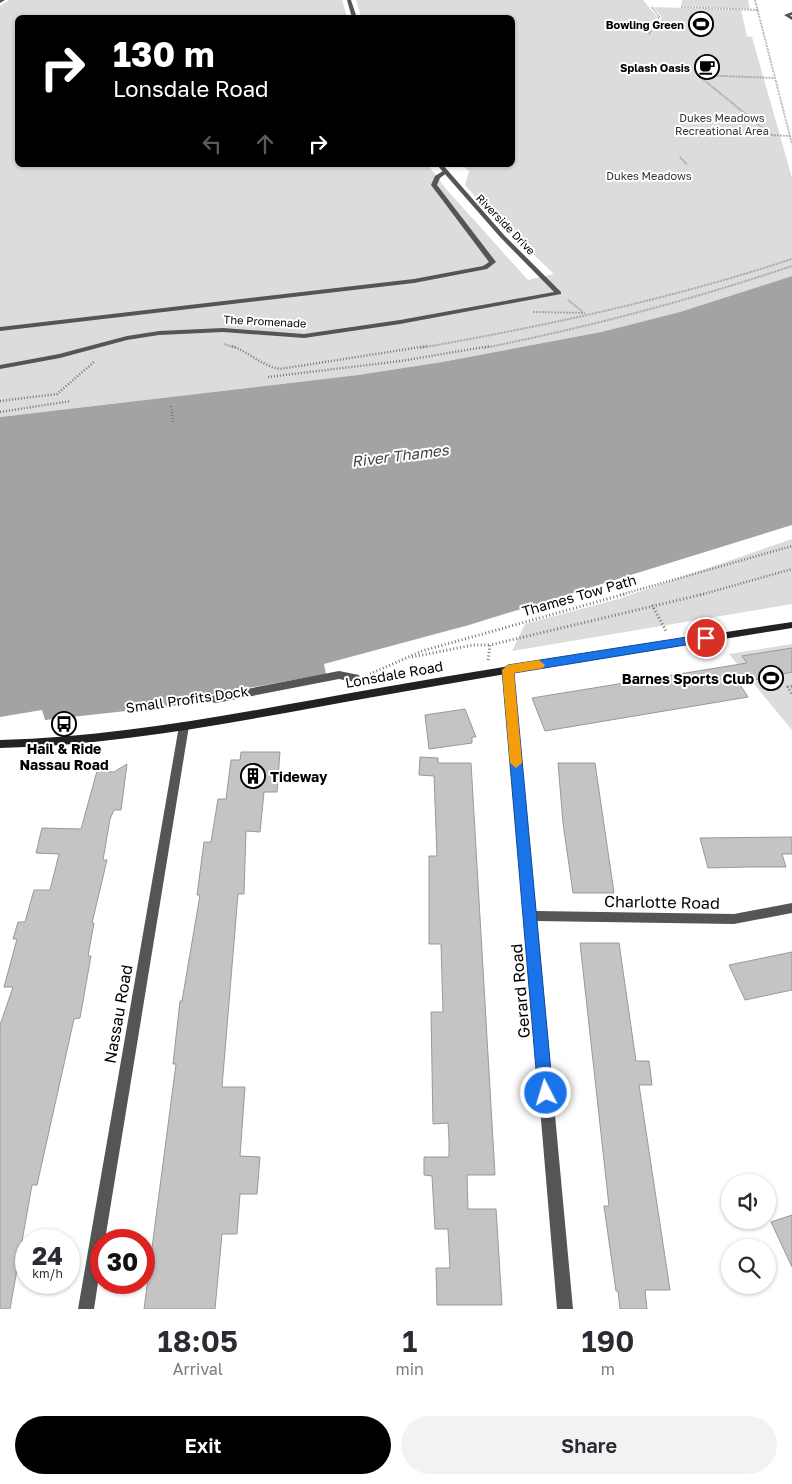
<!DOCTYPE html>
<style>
body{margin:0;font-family:"Golos Text",sans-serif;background:#f2f2f3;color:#2b2b33;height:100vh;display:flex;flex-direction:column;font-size:19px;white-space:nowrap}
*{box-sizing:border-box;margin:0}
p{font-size:16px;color:#7c7c81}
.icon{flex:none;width:28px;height:28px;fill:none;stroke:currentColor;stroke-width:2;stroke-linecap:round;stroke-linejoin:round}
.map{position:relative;height:1309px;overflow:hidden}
.sheet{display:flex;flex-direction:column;background:#fff;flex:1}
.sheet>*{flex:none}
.guide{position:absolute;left:15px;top:15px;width:500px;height:152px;border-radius:8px;box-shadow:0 1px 4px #0004;background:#000;color:#fff;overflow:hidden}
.tools{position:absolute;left:721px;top:1174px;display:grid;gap:10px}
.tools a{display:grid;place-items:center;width:55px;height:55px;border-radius:50%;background:#fff;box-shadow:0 1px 4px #0004;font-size:25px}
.speed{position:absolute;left:15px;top:1229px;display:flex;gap:10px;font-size:25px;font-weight:700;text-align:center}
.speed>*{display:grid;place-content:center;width:65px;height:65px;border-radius:50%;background:#fff;box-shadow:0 1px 4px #0004;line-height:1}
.speed small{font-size:12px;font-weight:400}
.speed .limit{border:8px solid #d22;background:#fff;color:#111}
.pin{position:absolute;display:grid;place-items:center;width:42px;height:42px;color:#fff;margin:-21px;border:2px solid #fff;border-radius:50%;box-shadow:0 1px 5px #0007}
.me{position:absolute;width:55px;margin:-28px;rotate:355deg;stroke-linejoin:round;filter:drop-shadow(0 0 4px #0008)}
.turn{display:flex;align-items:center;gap:18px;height:105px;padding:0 15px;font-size:22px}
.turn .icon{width:65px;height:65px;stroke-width:2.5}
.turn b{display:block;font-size:35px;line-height:42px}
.lanes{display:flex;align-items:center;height:48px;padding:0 15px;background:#0003;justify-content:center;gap:25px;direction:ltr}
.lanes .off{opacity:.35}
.eta{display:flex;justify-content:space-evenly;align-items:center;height:85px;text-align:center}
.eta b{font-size:30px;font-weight:600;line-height:35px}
.action{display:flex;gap:10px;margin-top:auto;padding:10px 15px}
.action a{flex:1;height:58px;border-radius:30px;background:#000;color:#fff;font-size:20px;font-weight:600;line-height:58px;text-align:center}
.action a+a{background:#f2f2f3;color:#2b2b33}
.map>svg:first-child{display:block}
.green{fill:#dcdcdc}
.water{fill:#a3a3a3}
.building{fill:#c4c4c4;stroke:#999}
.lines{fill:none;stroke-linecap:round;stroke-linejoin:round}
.path-far2{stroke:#777;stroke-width:2;stroke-dasharray:0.5 1;stroke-linecap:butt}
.path-far1{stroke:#777;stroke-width:2.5;stroke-dasharray:1 2;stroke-linecap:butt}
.path{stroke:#777;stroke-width:3;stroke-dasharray:1 2.5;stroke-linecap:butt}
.service{fill:#555;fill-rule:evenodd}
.minor{fill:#555;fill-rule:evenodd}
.secondary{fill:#222;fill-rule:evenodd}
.route{fill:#1a73e8;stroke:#114b97}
.slow{fill:#f59e0b}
.labels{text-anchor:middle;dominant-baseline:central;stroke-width:4;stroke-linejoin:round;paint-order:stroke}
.far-poi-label{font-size:11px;font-weight:bold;fill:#000;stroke:#fff;text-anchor:end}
.far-park-label{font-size:11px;fill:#333;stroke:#fff}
.far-street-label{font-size:11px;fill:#000;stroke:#fff}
.street-label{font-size:14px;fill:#000;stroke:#fff}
.poi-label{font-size:14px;font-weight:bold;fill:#000;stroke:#fff;text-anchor:end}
.water-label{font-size:15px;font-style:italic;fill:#444;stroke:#fff}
.near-street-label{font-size:16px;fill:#000;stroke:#fff}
</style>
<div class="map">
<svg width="792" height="1309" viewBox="0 0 792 1309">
<rect width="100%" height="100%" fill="#fff"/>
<path class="green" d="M9,0H342L347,17L18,18V165H428L447,190L528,280L554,274L486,209L465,185L469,171L462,165H512V18L361,17L356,0H643L657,17L648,30L653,31L662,18L654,7L741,10L747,36L752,37L792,178V276L680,312L601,332L442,362L358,375L0,417V6Z
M682,0H748L750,9L681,6Z
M792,539V604L512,651L525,624L618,599Z
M792,644V730L729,654Z"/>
<path class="water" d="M792,276V525L469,625L324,664L326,674L209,695L207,702L45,720L42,710L0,717V417L358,375L442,362L601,332L680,312Z"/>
<path class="building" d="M792,648V672L739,683L748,697L545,731L532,698L747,663L742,656Z
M465,709L476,737H472V743L429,749L425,715Z
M241,752H280L277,792H264L260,832L246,831L244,894H238L222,1087H245L240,1156L260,1157L257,1194H240L237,1234H222L215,1309H144L176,1064H173L180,1001H182L200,895H197L204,842H211L218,799H226L231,760H240Z
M420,757L438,758V763H471L495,1175H467L468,1209H496L502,1305H437L436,1268H450L448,1229H435L432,1176L424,1175V1157H449V1140L448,1123L433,1124L431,1012H443L441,944H429V856H437L434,776L419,775Z
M558,763H595L614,893H573L563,823Z
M127,764L121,810H114L110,819L103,860H107L92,923H94L88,956H91L80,1018L74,1019L37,1185H32L10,1309H0V1025L13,987H4L17,939H13L18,922H25L34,890H50L59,854L36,853L42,828L81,829L97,771L114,772Z
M792,837V854H782L786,867H747L708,868L700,838Z
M580,943H619L636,1061H649L652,1085H639L670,1290H645L647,1309H620L618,1291H616L604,1206H609Z
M792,952V990L745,1000L729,965Z
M792,1215V1267L771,1222Z"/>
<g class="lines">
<path class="path-far2" d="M755,0L792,144
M681,7L758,10
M649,34L659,17L652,7
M700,64L698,75L774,78
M698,75L771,135L790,136
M680,157L687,165
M568,300L583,312
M533,312L585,313
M224,344L236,348
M420,348C546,326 670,299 792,259
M484,348C589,327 691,300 792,266"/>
<path class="path-far1" d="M232,346C249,352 262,366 280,369L427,346
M268,377L401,361L490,346
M0,401L57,394L95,361
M171,406L173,422
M0,412L71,401
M620,595L792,546
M700,595L792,569"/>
<path class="path" d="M652,605L666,631
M412,657L473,645H490
M488,660L490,645L704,594
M370,674L422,651L625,594
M792,686L788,687L792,694"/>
<path class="service" d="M792,12V15H790L792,17V20L784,15Z
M443,171L448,172L440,178L437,185L496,262L487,269L414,283L0,331V327L414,279L483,266L489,262L431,185L435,176Z
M339,671L359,675L360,678L355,682L339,679L216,703L212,702L211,699L212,696L216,695Z"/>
<path class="minor" d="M0,0H5L0,3Z
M347,0H351L357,18H352Z
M437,165H443L504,235L561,292V294L400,324L304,338L223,332L159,335L127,340L60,358L0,369V365L59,354L127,336L159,331L223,328L304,334L400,320L554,292L500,237Z
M508,666L513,670L536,911L734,914L792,903V913L734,924L537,921L573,1309H557L503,670Z
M184,722L188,723L189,726L105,1240H101V1263L94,1309H78L179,726L180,723Z"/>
<path class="secondary" d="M792,622V628C654,650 516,671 379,696C255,718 126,745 0,748V740C126,737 254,710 379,688C516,664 654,643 792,622Z"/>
</g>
<path class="route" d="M706,634L710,635V641L514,673L553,1093L551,1098L546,1100L540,1098L538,1093L502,670L508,665Z"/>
<path class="slow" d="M539,660L545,665L543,668L514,673L522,763L516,768L510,763L502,670L508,665Z"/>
<defs>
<symbol id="stadium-ring" viewBox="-11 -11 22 22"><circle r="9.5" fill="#fff" stroke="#000" stroke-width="1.5"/><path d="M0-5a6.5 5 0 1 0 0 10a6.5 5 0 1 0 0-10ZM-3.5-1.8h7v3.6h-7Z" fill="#000"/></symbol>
<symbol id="cafe-ring" viewBox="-11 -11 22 22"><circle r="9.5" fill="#fff" stroke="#000" stroke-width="1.5"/><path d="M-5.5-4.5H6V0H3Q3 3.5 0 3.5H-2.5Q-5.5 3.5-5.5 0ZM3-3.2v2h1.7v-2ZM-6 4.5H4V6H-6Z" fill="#000"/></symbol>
<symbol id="bus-ring" viewBox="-11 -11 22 22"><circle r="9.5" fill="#fff" stroke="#000" stroke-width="1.5"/><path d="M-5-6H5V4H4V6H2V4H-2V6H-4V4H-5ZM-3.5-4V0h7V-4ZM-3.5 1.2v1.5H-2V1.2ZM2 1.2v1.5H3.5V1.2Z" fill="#000"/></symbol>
<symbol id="building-ring" viewBox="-11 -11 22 22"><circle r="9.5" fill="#fff" stroke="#000" stroke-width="1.5"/><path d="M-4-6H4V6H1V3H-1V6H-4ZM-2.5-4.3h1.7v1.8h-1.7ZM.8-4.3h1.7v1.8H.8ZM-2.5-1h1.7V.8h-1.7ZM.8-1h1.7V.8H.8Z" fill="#000"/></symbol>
</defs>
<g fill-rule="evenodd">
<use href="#stadium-ring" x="687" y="10" width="28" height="28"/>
<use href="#cafe-ring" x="693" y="53" width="28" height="28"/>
<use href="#stadium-ring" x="757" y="664" width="28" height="28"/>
<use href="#bus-ring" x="50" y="710" width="28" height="28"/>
<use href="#building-ring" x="239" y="762" width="28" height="28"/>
</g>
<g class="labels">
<g class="far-poi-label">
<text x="684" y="24">Bowling Green</text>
<text x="690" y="67">Splash Oasis</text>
</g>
<g class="far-park-label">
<text x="722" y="117">Dukes Meadows<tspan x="722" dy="13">Recreational Area</tspan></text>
<text x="649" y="175">Dukes Meadows</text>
</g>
<g class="far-street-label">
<text transform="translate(506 224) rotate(46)">Riverside Drive</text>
<text transform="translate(265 321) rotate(3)">The Promenade</text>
</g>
<g class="street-label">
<text transform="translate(579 595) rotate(-16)">Thames Tow Path</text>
<text transform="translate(394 674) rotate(-10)">Lonsdale Road</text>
<text transform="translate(187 699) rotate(-8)">Small Profits Dock</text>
</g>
<g class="poi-label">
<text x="754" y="678">Barnes Sports Club</text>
<text x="64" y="748" text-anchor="middle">Hail &amp; Ride<tspan x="64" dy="16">Nassau Road</tspan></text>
<text x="270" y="776" text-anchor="start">Tideway</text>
</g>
<g class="water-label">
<text transform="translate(400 455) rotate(-7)">River Thames</text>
</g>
<g class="near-street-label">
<text transform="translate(662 902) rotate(1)">Charlotte Road</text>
<text transform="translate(520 991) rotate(-95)">Gerard Road</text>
<text transform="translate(118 1014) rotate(-80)">Nassau Road</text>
</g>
</g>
</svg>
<div class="tools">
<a><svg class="icon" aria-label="sound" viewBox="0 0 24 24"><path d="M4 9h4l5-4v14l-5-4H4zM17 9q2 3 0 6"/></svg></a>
<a><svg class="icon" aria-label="search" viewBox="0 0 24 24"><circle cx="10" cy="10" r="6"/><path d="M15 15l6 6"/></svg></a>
</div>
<div class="speed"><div>24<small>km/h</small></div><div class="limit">30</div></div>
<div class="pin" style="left:706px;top:638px;background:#d93025"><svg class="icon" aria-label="arrive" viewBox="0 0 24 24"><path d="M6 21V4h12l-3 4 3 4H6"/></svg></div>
<svg class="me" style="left:546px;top:1093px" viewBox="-20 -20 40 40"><circle r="17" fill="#1a73e8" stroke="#fff" stroke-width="3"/><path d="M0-11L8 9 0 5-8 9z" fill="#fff"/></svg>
<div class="guide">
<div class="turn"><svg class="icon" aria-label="right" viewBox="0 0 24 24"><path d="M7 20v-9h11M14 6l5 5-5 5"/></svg><div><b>130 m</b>Lonsdale Road</div></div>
<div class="lanes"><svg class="icon off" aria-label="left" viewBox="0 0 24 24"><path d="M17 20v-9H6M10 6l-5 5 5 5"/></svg><svg class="icon off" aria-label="ahead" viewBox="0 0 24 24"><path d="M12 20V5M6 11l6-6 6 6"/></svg><svg class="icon" aria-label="right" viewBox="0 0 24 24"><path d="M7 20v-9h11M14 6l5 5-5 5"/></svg></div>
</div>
</div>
<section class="sheet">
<div class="eta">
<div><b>18:05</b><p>Arrival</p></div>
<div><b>1</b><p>min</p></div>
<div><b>190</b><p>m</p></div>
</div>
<div class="action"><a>Exit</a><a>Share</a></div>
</section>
